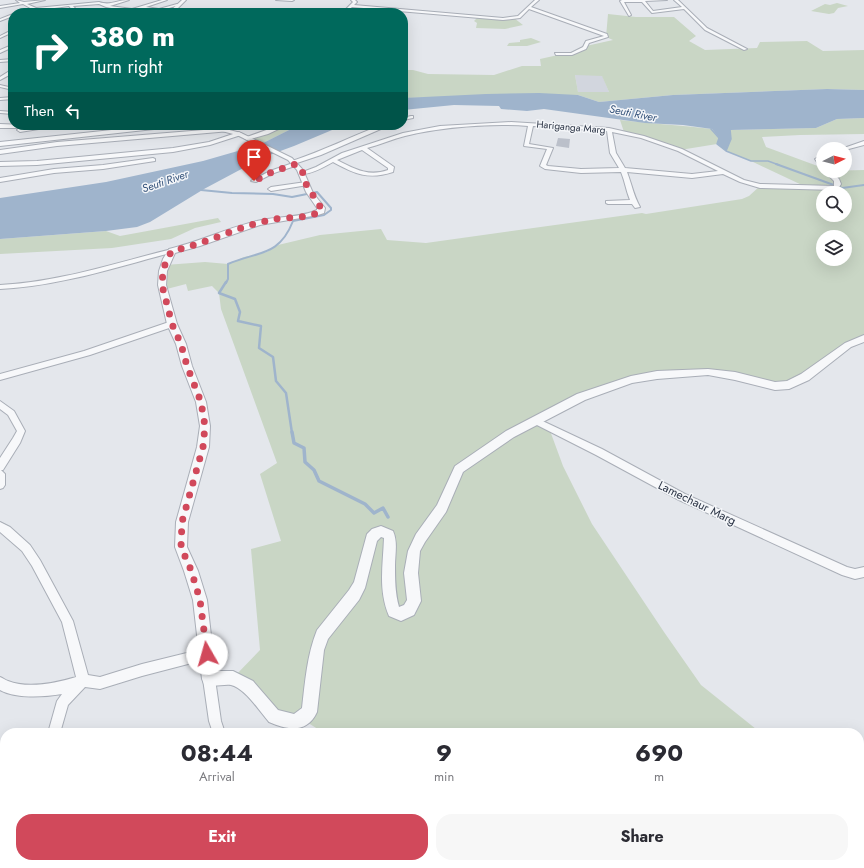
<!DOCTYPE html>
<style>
body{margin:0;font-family:Jost,sans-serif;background:#f7f7f7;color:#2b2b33;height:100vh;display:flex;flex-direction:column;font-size:15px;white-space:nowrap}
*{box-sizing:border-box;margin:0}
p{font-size:13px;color:#7c7c81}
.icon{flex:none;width:22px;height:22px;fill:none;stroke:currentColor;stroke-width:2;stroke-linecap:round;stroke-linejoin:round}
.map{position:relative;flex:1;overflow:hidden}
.sheet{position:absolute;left:0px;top:728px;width:864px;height:140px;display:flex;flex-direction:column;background:#fff;border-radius:16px 16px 0 0;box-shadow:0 4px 16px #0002}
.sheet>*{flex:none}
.banner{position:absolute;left:8px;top:8px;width:400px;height:122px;border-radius:16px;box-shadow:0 4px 16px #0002;background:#00695c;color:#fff;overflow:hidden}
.needle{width:26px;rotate:84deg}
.fabs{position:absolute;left:816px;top:142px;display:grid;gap:8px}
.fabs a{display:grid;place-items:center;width:36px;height:36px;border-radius:50%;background:#fff;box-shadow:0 4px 16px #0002;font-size:20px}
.pin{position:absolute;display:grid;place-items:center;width:34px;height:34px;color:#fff;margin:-41px -17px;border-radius:50% 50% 50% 0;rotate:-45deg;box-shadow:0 0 4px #0007}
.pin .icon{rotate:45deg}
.me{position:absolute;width:44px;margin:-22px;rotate:353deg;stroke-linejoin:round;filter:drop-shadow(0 0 3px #0008)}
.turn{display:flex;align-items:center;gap:14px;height:84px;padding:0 16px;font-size:18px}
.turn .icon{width:52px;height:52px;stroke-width:2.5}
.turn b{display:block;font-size:28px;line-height:34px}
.then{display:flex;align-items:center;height:38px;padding:0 16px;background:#0003;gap:8px;font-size:15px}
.eta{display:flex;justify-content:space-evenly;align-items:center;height:68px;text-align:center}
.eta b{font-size:24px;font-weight:700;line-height:28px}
.cta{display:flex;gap:8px;margin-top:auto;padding:8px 16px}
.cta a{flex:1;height:46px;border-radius:16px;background:#d1495b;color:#fff;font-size:16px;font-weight:700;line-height:46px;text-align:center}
.cta a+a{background:#f7f7f7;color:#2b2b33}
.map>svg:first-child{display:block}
.built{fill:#d2d6de}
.green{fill:#c9d6c5;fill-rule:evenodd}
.water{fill:#9fb4cc}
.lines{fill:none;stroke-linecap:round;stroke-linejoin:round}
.stream-far3{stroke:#9fb4cc;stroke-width:1.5}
.stream-far2{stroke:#9fb4cc;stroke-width:2}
.stream-far1{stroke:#9fb4cc;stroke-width:2.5}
.stream{stroke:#9fb4cc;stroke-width:3.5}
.building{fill:#bbc0ca}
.minor-casing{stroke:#a9aeb7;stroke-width:2}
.tertiary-casing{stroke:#a9aeb7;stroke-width:2}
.minor{fill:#f7f8fa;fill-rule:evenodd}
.tertiary{fill:#f7f8fa;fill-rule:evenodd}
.route{stroke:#d1495b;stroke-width:7;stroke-dasharray:0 12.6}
.labels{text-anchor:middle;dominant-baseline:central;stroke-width:3;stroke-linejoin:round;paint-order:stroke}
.far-street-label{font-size:10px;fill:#2b3445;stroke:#f4f6f9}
.far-water-label{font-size:11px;font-style:italic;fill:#34527a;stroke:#f4f6f9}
.street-label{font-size:12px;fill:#2b3445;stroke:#f4f6f9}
</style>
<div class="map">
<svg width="864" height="868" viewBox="0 0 864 868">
<rect width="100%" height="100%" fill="#e4e7ec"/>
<path class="built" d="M575,75H602L609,92H578Z"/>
<path class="green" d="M837,3L848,6L838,8L834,13L829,14L811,11L825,4L830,5Z
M608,14L636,17H674L696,36L689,41L705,50L757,48L760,42L807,41L823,51L864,50V90L827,89L673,95L599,102L578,95L403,98V70H413L428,74L494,75L522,66H541L540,59L558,55L572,54L586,46L613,40L606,37ZM575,75L602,76L609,92H578Z
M478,17L514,18L523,25L505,29L476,28L477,23L474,21Z
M531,38L541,42L527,46H507L509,43L520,42V40Z
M864,118V134L800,135L762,137L766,147L823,168V171L864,170V338L789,385L708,372L631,380L534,420L549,428L563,466L592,524L664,632L701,685L761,733H324L302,719L294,722L233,678L260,650L251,549L281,541L260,474L277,463L221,309L219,293L212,286L188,291L186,284L163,290L165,265L205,262L228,264L244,257L267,252L278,245L320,235L381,229L387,240L426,243L642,213L646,214L742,199L749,196L760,186H804L751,161L726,151L731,139L730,130L816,128L837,119ZM823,193H845V215H823ZM823,237H845V259H823Z
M620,120C651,124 681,125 712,129L719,138L717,144L680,150L624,132Z
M284,125H299L259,145L236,151L254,142L247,138Z
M218,218L221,222L195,228L171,239L112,248L0,254V239L106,231L120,236Z
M859,743L864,744V855L859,856Z
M559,863H830L810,868H567Z"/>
<path class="water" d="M827,89L864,90V118L837,119L816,128L730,130L731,139L726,151L717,144L719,138L712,129L683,125L645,123L544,109L527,111L501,109L499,106L454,105L403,110V98L486,94L539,93L578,95L599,102L673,95Z
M299,125H344L294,146L264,157L204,189L150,222L137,227L106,231L0,239V198L106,182L203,161L259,145Z"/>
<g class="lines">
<path class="stream-far3" d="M711,129L719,138L717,144L726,151
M730,129L731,139L726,151L751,161H768L779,165"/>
<path class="stream-far2" d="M776,164L842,188L864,185
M201,190L232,193L273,194L292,197L317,192L331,208V210L324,215L293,221C279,257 258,251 228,264V279L226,283"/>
<path class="stream-far1" d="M226,282L219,293L235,299L240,312L238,321L261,326L259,348L273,357L276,381L286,393L292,433"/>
<path class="stream" d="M292,432L294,443L304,448L305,462L314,470L319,481L365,504L374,513L383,508L388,517"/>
</g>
<path class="building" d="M558,138L570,139L569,148L556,146Z"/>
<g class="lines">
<defs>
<path id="minor" d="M16,0L24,2L45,0L27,4L36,8L99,2C111,6 116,0 129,0L110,6L132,9L162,0H167L146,7L159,9L177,4L179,5L159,11L142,9L127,13L125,12L128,11L106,7L99,4L73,6L79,13H75L69,6L19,13L32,9L23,4L0,8V6L20,3Z
M276,0H294L292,1Z
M351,0H355L357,2L354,5L503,18L518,16L535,0H539L531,7L607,34L608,37L589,43L586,49L572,55H556L555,53H571L583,47L586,41L604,36L529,9L520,18L503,20L352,7L347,11L324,13L346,9L353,2Z
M622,0H667L645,1L653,11L682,7L674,0H678L707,28L747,49L744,50L705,30L684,9L652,13L642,2H624L631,15L629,16L620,1Z
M13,14V16L0,21V19Z
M12,30H13V32L0,38V36Z
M12,45H13V47L0,53V50Z
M13,59V61L0,62V60Z
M11,70H13V73L0,80V77Z
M0,85L13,88V90L0,87Z
M13,97V99L0,100V98Z
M0,111L13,112V114L0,113Z
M411,116H413V118L403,120V118Z
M511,122L609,128L644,136L682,149L744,180L760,184L834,186V181L824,171H830L839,179L841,184L838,189L836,190L760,188L740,182L723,174L692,178L627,172C632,185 633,194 640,207L635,208L632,204H608L606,203V201L630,200C626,191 625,181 621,172L581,173L545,169L540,166L547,149L524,146L528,126C492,123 441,127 405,136C392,139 380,145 367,148L394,167L393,172C368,180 355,174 333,162C326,166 307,177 300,173L316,167L342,153L403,133L440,126ZM533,126L607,131L610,153L619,168L581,169L548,166L546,165L553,148L529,144ZM612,132L641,138L678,151L718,171L692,174L625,168L616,153ZM362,150L388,168V170C368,177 355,169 337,160Z
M0,124L24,125L23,128L48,125L51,127L20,132L17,130L19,128H0Z
M158,125H207L204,127L163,128L0,146V142Z
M280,125H287L268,134L247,140L244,138Z
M382,125H390L321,155L297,163L298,165L274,173L256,182L251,181L270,171L293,163L292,161C323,151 352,136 382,125Z
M228,128L230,129V131L57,146L0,154V150L57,142Z
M239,132L242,134L241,135L210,145L173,152L37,165L0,166V162L37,161L173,148L209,142Z
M864,141V145L845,150V149H841Z
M823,154V158L821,160L823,163V169L821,168L815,159Z
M153,158L155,159V161L103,169L54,173L0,182V178L54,169L103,165Z
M306,182L309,184L308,185L271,191L268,189L271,187Z
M172,249L175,251L174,252C117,267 60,286 0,289V285C59,282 115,263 172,249Z
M169,322H172L176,324L175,326L90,355L0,380V374L84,351Z
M0,401L14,411L25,431L20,443L3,470H1L5,474V485L3,488L0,489V458L13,438L17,431L8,415L0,409Z
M534,417L602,449L685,494L847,567L855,569L864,567V577L855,579L842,575L679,500L596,455L531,422L530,420Z
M0,522L10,527L30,545L40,560L73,621L88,675L100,677L142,664L207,648L211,650L213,654L211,658L142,676L100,689L85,687L68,705L60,733H48L57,701L62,694C44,697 16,699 0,690V677C3,678 5,680 8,681C28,689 56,683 76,677L62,622L32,566L22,551L0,532Z
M209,673L213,675L215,679L221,721L225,733H213L209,721L203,679L205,675Z
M69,863H83L82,868H68Z
M278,863H293L295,868H280Z"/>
<path id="tertiary" d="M182,0H186L173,13H168Z
M199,125H210L241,133L292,158L303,170L313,193L325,208L324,213L318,215L260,225L200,246L175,253L167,271L166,285L177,324L186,344L192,366L206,402L210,426L209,447L188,522L187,547L198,571L207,600L215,671H233L253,681L278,710L294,714L302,708C305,682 307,655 317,630L349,590L354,582L367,534L372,529L381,526L393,531C398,542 395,554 395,566C395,579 395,593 399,607L404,605L407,600L404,573L408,551L416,534L437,505L455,466L506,431L577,394L631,376L657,371L708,369L735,372L775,382L787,381L801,374L845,343L864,335V342L851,347L809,380L789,389L775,390L735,380L708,375L657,379L632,383L585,400L514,437L463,472L446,512L425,542L420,551L418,573L421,601L414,615L401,621L389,616C378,590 383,565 384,538L381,537L377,541L365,588L359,600L328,639L324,650L317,712C307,734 287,730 269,722C260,712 245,688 231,685C222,684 213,688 204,684L202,679L193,600L184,571L175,547L176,522L197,447L200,426L196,402L182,366L176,344L167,324L158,285L159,271L163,259L169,249C199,242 227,228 257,221C276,216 301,218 317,210V208L306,192L297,170L288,160L237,135Z"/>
</defs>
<use href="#minor" class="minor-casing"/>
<use href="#tertiary" class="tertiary-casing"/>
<use href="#minor" class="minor"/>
<use href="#tertiary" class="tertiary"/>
</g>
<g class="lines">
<path class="route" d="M207,654L200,600L191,570L181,547L182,522L203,447L205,426L201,402L187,366L181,344L172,324L162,285L163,271L167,258L172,251C206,244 236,227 270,220C286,216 306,220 321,211V208L306,184L303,173L296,164L272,172L254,181"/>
</g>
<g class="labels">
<g class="far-street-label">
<text transform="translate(571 127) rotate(5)">Hariganga Marg</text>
</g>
<g class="far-water-label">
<text transform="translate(633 113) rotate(11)">Seuti River</text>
<text transform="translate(165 181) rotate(-19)">Seuti River</text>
</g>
<g class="street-label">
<text transform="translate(697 503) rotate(26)">Lamechaur Marg</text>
</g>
</g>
</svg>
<div class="fabs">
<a><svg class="needle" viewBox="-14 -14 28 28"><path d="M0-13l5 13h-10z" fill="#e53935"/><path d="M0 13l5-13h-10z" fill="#7c7c81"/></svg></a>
<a><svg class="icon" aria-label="search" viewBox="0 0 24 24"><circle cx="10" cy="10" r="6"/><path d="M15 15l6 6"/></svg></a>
<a><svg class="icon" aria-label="layers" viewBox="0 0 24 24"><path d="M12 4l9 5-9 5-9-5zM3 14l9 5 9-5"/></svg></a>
</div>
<div class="pin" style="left:254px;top:181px;background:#d93025"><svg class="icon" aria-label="arrive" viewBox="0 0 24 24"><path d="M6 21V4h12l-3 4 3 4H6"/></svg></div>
<svg class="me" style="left:207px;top:654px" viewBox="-20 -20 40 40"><circle r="19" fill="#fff"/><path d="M0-13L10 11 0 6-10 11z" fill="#d1495b"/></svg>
<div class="banner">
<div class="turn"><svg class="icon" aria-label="right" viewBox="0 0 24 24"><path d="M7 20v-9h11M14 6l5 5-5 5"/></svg><div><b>380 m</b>Turn right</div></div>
<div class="then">Then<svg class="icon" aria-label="left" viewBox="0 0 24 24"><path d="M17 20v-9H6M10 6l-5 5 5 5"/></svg></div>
</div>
<section class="sheet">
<div class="eta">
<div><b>08:44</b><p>Arrival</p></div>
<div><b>9</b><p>min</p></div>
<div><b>690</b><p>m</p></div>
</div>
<div class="cta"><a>Exit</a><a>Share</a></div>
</section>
</div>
